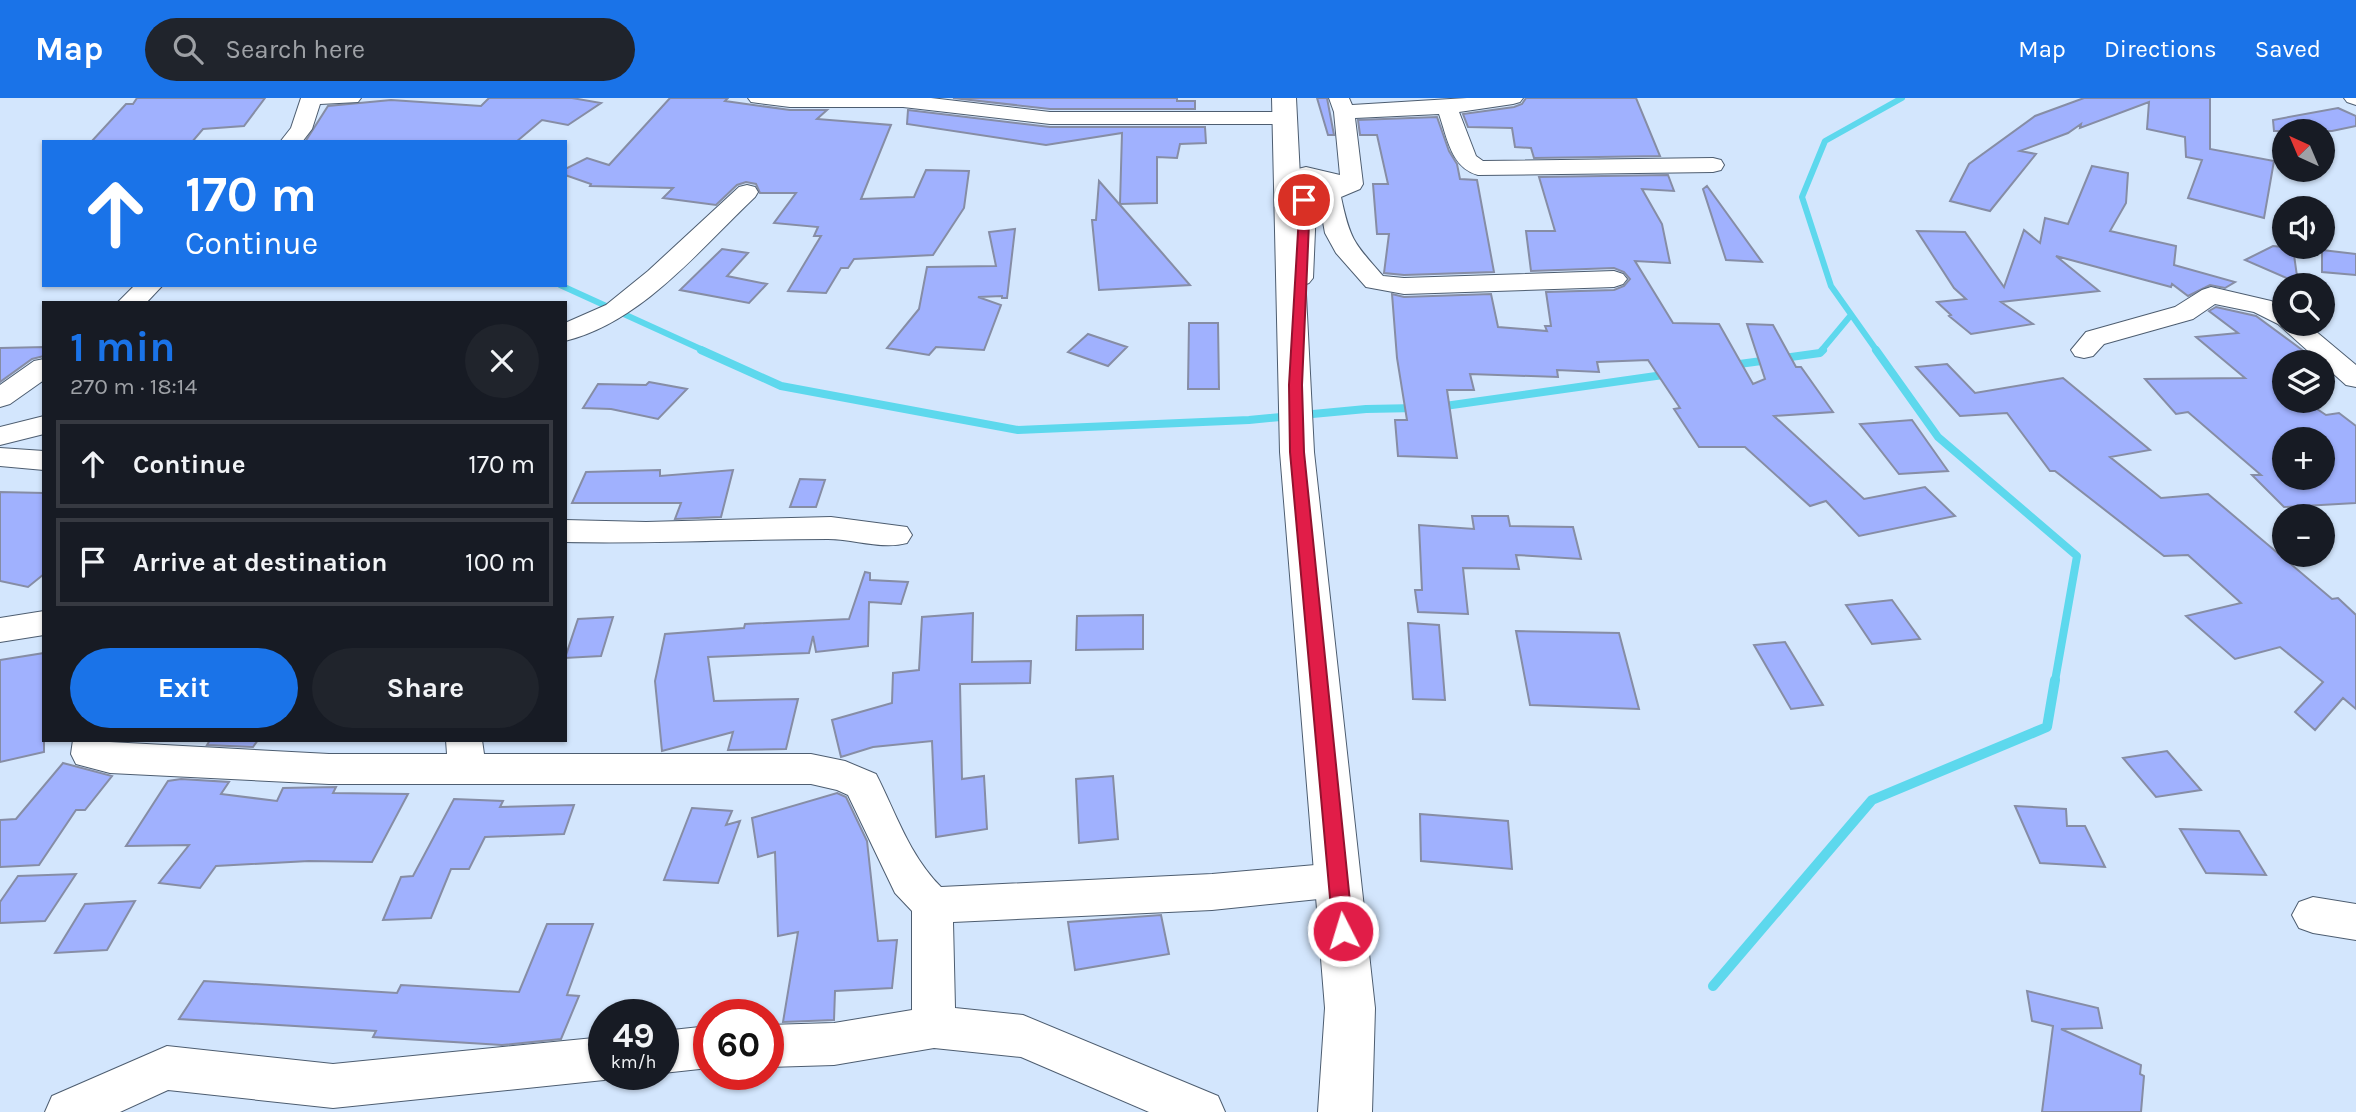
<!DOCTYPE html>
<meta charset="utf-8">
<style>
body{margin:0;font-family:Karla,sans-serif;background:#20242c;color:#f1f3f6;height:100vh;display:flex;flex-direction:column;font-size:26px;white-space:nowrap}
*{box-sizing:border-box;margin:0}
p{font-size:23px;color:#9ea1a6}
.icon{flex:none;width:38px;height:38px;fill:none;stroke:currentColor;stroke-width:2;stroke-linecap:round;stroke-linejoin:round}
.map{position:relative;flex:1;overflow:hidden}
.panel{position:absolute;left:42px;top:203px;width:525px;height:441px;display:flex;flex-direction:column;background:#171b24;border-radius:0px;box-shadow:0 2px 5px #0004}
.panel>*{flex:none}
.banner{position:absolute;left:42px;top:42px;width:525px;height:147px;border-radius:0px;box-shadow:0 2px 5px #0004;background:#1a73e8;color:#fff;overflow:hidden}
.needle{width:46px;rotate:316deg}
.fabs{position:absolute;left:2272px;top:21px;display:grid;gap:14px}
.fabs a{display:grid;place-items:center;width:63px;height:63px;border-radius:50%;background:#171b24;box-shadow:0 2px 5px #0004;font-size:35px}
.speed{position:absolute;left:588px;top:901px;display:flex;gap:14px;font-size:35px;font-weight:700;text-align:center}
.speed>*{display:grid;place-content:center;width:91px;height:91px;border-radius:50%;background:#171b24;box-shadow:0 2px 5px #0004;line-height:1}
.speed small{font-size:18px;font-weight:400}
.speed .limit{border:10px solid #d22;background:#fff;color:#111}
.pin{position:absolute;display:grid;place-items:center;width:60px;height:60px;color:#fff;margin:-30px;border:4px solid #fff;border-radius:50%;box-shadow:0 2px 7px #0007}
.me{position:absolute;width:77px;margin:-38px;rotate:355deg;stroke-linejoin:round;filter:drop-shadow(0 0 5px #0008)}
.turn{display:flex;align-items:center;gap:24px;height:147px;padding:0 28px;font-size:32px}
.turn .icon{width:91px;height:91px;stroke-width:2.5}
.turn b{display:block;font-size:49px;line-height:60px}
.round{display:grid;place-items:center;flex:none;width:74px;height:74px;border-radius:37px;background:#20242c}
.head{display:flex;align-items:center;justify-content:space-between;height:119px;padding:0 28px}
h1{font-size:42px;font-weight:700;line-height:52px;color:#1a73e8}
.button{display:flex;gap:14px;margin-top:auto;padding:14px 28px}
.button a{flex:1;height:80px;border-radius:42px;background:#1a73e8;color:#fff;font-size:28px;font-weight:700;line-height:80px;text-align:center}
.button a+a{background:#20242c;color:#f1f3f6}
ul{padding:0;list-style:none}
li{display:flex;align-items:center;gap:21px;height:88px;margin:0 14px 10px;padding:0 14px;border:4px solid #363941;border-radius:0px}
li div{flex:1}
li b{display:block;font-size:26px}
li em{font-style:normal}
header{display:flex;align-items:center;gap:42px;box-sizing:border-box;height:98px;padding:0 35px;background:#1a73e8;color:#fff}
header strong{font-size:33px}
nav{display:flex;gap:38px;margin-inline-start:auto;font-size:24px}
.search{width:490px;height:63px;background:#20242c;display:flex;align-items:center;gap:18px;box-sizing:border-box;padding:0 24px;border-radius:38px;color:#9ea1a6;font-size:26px}
.map>svg:first-child{display:block}
.lines{fill:none;stroke-linecap:round;stroke-linejoin:round}
.stream-far2{stroke:#5dd8ed;stroke-width:6}
.stream-far1{stroke:#5dd8ed;stroke-width:8}
.stream{stroke:#5dd8ed;stroke-width:10}
.building{fill:#a0b1fe;stroke:#868da5;stroke-width:2;fill-rule:evenodd}
.minor-casing{stroke:#4d5d70;stroke-width:2}
.major-casing{stroke:#4d5d70;stroke-width:2}
.minor{fill:#fff;fill-rule:evenodd}
.major{fill:#fff;fill-rule:evenodd}
.route{fill:#e11d48;stroke:#92132f;stroke-width:2}
</style>
<header>
<strong>Map</strong>
<div class="search"><svg class="icon" aria-label="search" viewBox="0 0 24 24"><circle cx="10" cy="10" r="6"/><path d="M15 15l6 6"/></svg>Search here</div>
<nav><a>Map</a><a>Directions</a><a>Saved</a></nav>
</header>
<div class="map">
<svg width="2356" height="1014" viewBox="0 0 2356 1014">
<rect width="100%" height="100%" fill="#d3e6fd"/>
<g class="lines">
<path class="stream-far2" d="M560,187L705,253
M1821,253L1851,217
M1877,253L1831,188L1802,99L1825,43L1902,0"/>
<path class="stream-far1" d="M701,252L781,288L1018,332L1249,322L1366,311L1417,310
M1876,252L1938,339L2077,458L2055,583
M1732,267L1820,255L1823,252
M1438,309L1670,276"/>
<path class="stream" d="M1713,888L1872,702L2047,629L2055,582"/>
</g>
<path class="building" d="M137,0H265L244,28L203,31L192,44H91L126,6H133Z
M489,0H572L601,5L568,27L542,22L516,44H305L328,8L391,2L481,8Z
M670,0H728L725,3L790,12H827L817,21L891,27L861,101L914,99L926,72L969,73L964,110L933,157L854,161L848,170H841L826,195L788,193L821,138H814L818,129L774,125L796,95H760L756,86L746,84L737,87L716,107L663,100L673,90L590,88L591,86L565,77V71L587,60L609,67Z
M953,0H1177V3H1195V11H1050Z
M1317,0H1327L1334,37H1328Z
M1526,0H1636L1660,58L1534,60L1531,50L1515,49L1512,30L1468,29L1463,16L1514,9L1522,6Z
M2084,0H2210V51L2274,63L2264,120L2188,100L2202,62L2186,59L2185,39L2147,31L2149,4L2080,30L2081,26L2068,35L2020,53L2036,56L1990,113L1950,103L1969,66L2035,18Z
M2338,10L2356,18V28L2332,33H2274L2273,22Z
M908,12L1050,29H1205L1206,45L1180,46L1177,60L1157,59V105L1120,106L1122,35L1046,47L907,26Z
M1437,19L1449,53L1457,66L1460,81L1477,82L1494,174L1404,177L1384,175L1389,136H1377L1373,86H1388L1377,37H1360L1358,22Z
M2092,68L2128,75L2126,105L2110,133L2176,148L2174,167L2235,184L2225,190L2210,187L2188,198L2172,186L2171,189L2056,158L2099,193L2001,204L2033,226L1971,236L1949,218L1951,217L1937,204L1966,201L1954,190L1917,133L1965,134L2004,189L2024,132L2040,145L2045,120L2068,126Z
M1668,77L1674,93L1642,91L1662,126L1670,165L1635,163L1673,225L1719,226L1753,286L1765,281L1747,226L1773,227L1796,269H1801L1833,314L1774,318L1864,401L1925,389L1955,418L1859,438L1826,403L1810,408L1745,349H1699L1674,311L1680,310L1648,262L1597,264L1599,274L1557,272L1558,279L1470,276L1474,292H1447L1457,360L1398,358L1395,322H1407L1397,260L1392,196L1404,199L1491,196L1498,229L1547,233L1545,228H1551L1546,194L1614,192L1624,188L1630,181L1624,174L1614,170L1531,173L1526,133H1555L1539,79Z
M1099,83L1163,156L1190,187L1099,192L1092,122H1096Z
M1707,88L1762,164L1726,162L1703,91Z
M1015,131L1007,200H1002V198L978,199L1001,207L984,252L936,249L929,257L887,250L919,211L927,169L996,168L989,134Z
M2273,148L2293,150L2298,185L2245,162Z
M722,151L748,155L727,178L767,186L749,205L680,192Z
M2322,152L2356,156V177L2322,174Z
M2216,209L2256,218L2309,257L2284,260V303H2305L2326,317L2339,315L2356,328V405L2284,409L2252,377H2261L2188,314L2176,316L2145,281L2245,280L2196,239L2238,235L2209,213ZM2284,341H2322V380H2284Z
M1189,225H1218L1219,291H1188Z
M1088,236L1127,249L1108,268L1068,254Z
M44,249V258L32,261L0,284V250Z
M1947,266L1975,295L2063,280L2150,352L2110,359L2161,400L2208,396L2332,501L2338,500L2356,517V611L2343,600L2315,632L2295,614L2323,584L2280,549L2235,561L2186,518L2241,505L2188,457L2164,458L2055,373H2050L2007,315L1960,318L1916,269Z
M649,284L687,291L658,321L611,311L583,310L598,286L646,287Z
M1912,322L1948,373L1899,376L1860,326Z
M660,372V378L733,372L721,419L675,421L681,405H572L586,374Z
M800,381L825,382L816,409H790Z
M0,394L44,395V476L28,489L0,483Z
M1472,418H1508L1510,428L1573,429L1581,461L1516,457L1519,471L1463,470L1468,516L1418,514L1415,492H1422L1419,427L1474,431Z
M865,474L870,475V482L908,484L901,506L869,504L868,548L816,554L813,538L809,555L708,559L714,603L798,601L786,651L728,652L733,634L662,653L655,583L665,536L744,530L745,526L849,521Z
M1892,502L1920,541L1872,546L1846,507Z
M973,515L972,564L1031,563L1030,585L960,586L962,681L984,678L987,731L936,739L932,643L873,649L841,659L832,622L892,605L893,575L919,572L922,519Z
M1143,517V551L1076,552L1077,518Z
M613,519L601,558L565,560L578,521Z
M1408,525L1439,527L1445,602L1413,601Z
M1516,533L1619,535L1639,611L1530,607Z
M1785,544L1823,607L1791,611L1754,547Z
M44,555V654L0,664V562Z
M210,642H258L253,649L207,647Z
M2167,653L2201,692L2156,699L2123,660Z
M63,665L112,678L85,712H76L39,767L0,769V722L16,721Z
M1113,678L1118,741L1079,745L1076,681Z
M181,681L229,684L221,696L277,703L283,690L336,689L333,695L408,696L372,764L309,763L216,768L200,790L159,785L189,747L126,748L168,683Z
M837,695L846,699L867,743L878,843L897,842L892,890L835,893L834,922L783,924L798,834L778,838L775,754L758,759L752,720Z
M454,701L503,703L500,709L574,707L564,736L485,739L469,771H451L431,820L383,822L401,779L413,778Z
M2015,708L2066,711L2067,728H2085L2105,769L2040,765Z
M692,710L732,713L726,727L740,723L718,785L664,782Z
M1420,716L1508,723L1512,771L1421,763Z
M2180,731L2239,733L2266,777L2206,775Z
M76,776L45,823L0,825V804L18,778Z
M135,803L107,852L55,855L85,806Z
M1161,817L1169,856L1075,872L1068,824Z
M547,826H593L567,897L579,898L561,941L502,947L373,939L376,933L179,921L204,883L397,895L401,887L519,894Z
M2027,893L2098,910L2102,930L2061,931L2141,967L2140,976L2144,978L2141,1014H2042L2053,928L2032,923Z"/>
<g class="lines">
<defs>
<path id="minor" d="M301,0H361L358,4L320,6L312,31L302,44H280L291,30Z
M748,0H931L1050,14H1284L1291,16L1295,20L1291,24L1284,26H1050L903,9H790L751,4Z
M1329,0H1349L1352,7L1467,0H1523L1520,4L1513,6L1459,14L1476,58L1483,63L1713,60L1721,62L1724,67L1721,72L1713,74L1478,77C1451,70 1447,39 1439,16L1355,20L1363,86L1360,91L1341,99C1350,142 1354,145 1383,178L1404,180L1614,173L1623,176L1627,181L1623,186L1614,189L1404,196L1366,189L1336,155L1325,135L1318,96L1329,88L1317,85L1313,180L1309,185L1300,188L1291,185L1287,180L1295,76L1298,71L1306,69L1340,77L1334,14Z
M2344,0H2356V7L2347,4Z
M747,87L755,89L758,94L755,99C700,151 642,224 565,243V225L606,207L648,173L739,89Z
M135,187H163L146,205H117Z
M2211,189L2271,203L2284,209V226H2307L2356,267V289L2346,287L2278,226L2254,214L2215,206L2193,221L2104,246L2093,258L2084,260L2075,258L2071,252L2086,234L2175,209L2202,192Z
M44,261V282L10,306L0,309V287L34,263Z
M44,318V336L0,347V329Z
M0,350L44,353V372L0,368Z
M831,419L907,429L912,437L907,445C882,452 854,441 828,441C740,441 653,446 565,444V422L646,424Z
M44,513V537L0,544V520Z
M73,642L329,656H447L446,642H482L484,656H811L845,663L876,676C896,715 909,757 941,789L1212,776L1338,765L1352,770L1358,782L1352,794L1338,799L1212,812L953,824L955,910L1023,917L1218,998L1225,1014H1149L1021,959L934,950L834,967L768,969V927L834,925L912,912V813L895,795L848,697L837,692L811,686H329L110,675L76,666L71,656Z
M2313,799L2356,806V842L2313,835L2299,830L2292,817L2299,804Z
M709,928V970L663,975V933Z
M604,939V976H617L604,982L333,1010L168,992L120,1014H45L52,998L167,948L333,966Z"/>
<path id="major" d="M1272,0H1296L1314,354L1375,910L1372,1014H1318L1325,910L1280,354Z"/>
</defs>
<use href="#minor" class="minor-casing"/>
<use href="#major" class="major-casing"/>
<use href="#minor" class="minor"/>
<use href="#major" class="major"/>
</g>
<path class="route" d="M1300,100L1310,102L1302,287L1304,354L1353,833L1350,840L1343,842L1336,840L1333,833L1290,354L1289,287Z"/>
</svg>
<div class="fabs">
<a><svg class="needle" viewBox="-14 -14 28 28"><path d="M0-13l5 13h-10z" fill="#e53935"/><path d="M0 13l5-13h-10z" fill="#9ea1a6"/></svg></a>
<a><svg class="icon" aria-label="sound" viewBox="0 0 24 24"><path d="M4 9h4l5-4v14l-5-4H4zM17 9q2 3 0 6"/></svg></a>
<a><svg class="icon" aria-label="search" viewBox="0 0 24 24"><circle cx="10" cy="10" r="6"/><path d="M15 15l6 6"/></svg></a>
<a><svg class="icon" aria-label="layers" viewBox="0 0 24 24"><path d="M12 4l9 5-9 5-9-5zM3 14l9 5 9-5"/></svg></a>
<a>+</a>
<a>−</a>
</div>
<div class="speed"><div>49<small>km/h</small></div><div class="limit">60</div></div>
<div class="pin" style="left:1304px;top:102px;background:#d93025"><svg class="icon" aria-label="arrive" viewBox="0 0 24 24"><path d="M6 21V4h12l-3 4 3 4H6"/></svg></div>
<svg class="me" style="left:1343px;top:833px" viewBox="-20 -20 40 40"><circle r="17" fill="#e11d48" stroke="#fff" stroke-width="3"/><path d="M0-11L8 9 0 5-8 9z" fill="#fff"/></svg>
<div class="banner">
<div class="turn"><svg class="icon" aria-label="ahead" viewBox="0 0 24 24"><path d="M12 20V5M6 11l6-6 6 6"/></svg><div><b>170 m</b>Continue</div></div>
</div>
<section class="panel">
<div class="head"><div><h1>1 min</h1><p>270 m · 18:14</p></div><a class="round"><svg class="icon" aria-label="close" viewBox="0 0 24 24"><path d="M6 6l12 12M18 6L6 18"/></svg></a></div>
<ul>
<li><svg class="icon" aria-label="ahead" viewBox="0 0 24 24"><path d="M12 20V5M6 11l6-6 6 6"/></svg><div><b>Continue</b></div><em>170 m</em></li>
<li><svg class="icon" aria-label="arrive" viewBox="0 0 24 24"><path d="M6 21V4h12l-3 4 3 4H6"/></svg><div><b>Arrive at destination</b></div><em>100 m</em></li>
</ul>
<div class="button"><a>Exit</a><a>Share</a></div>
</section>
</div>
